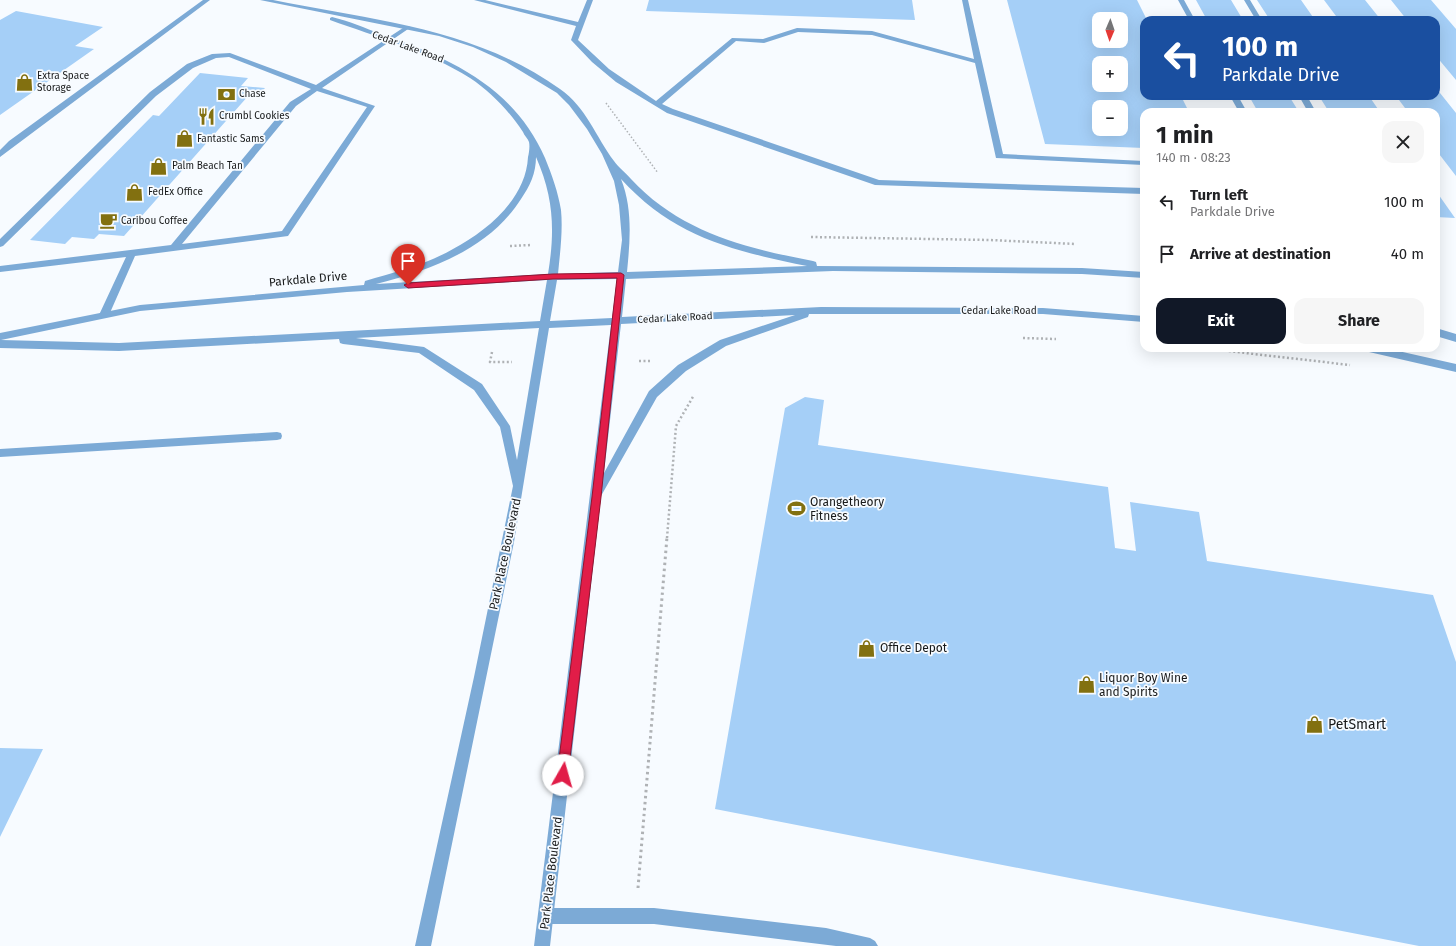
<!DOCTYPE html>
<meta charset="utf-8">
<style>
body{margin:0;font-family:"Fira Sans",sans-serif;background:#f6f6f6;color:#202124;height:100vh;display:flex;flex-direction:column;font-size:15px;white-space:nowrap}
*{box-sizing:border-box;margin:0}
p{font-size:13px;color:#757577}
.icon{flex:none;width:22px;height:22px;fill:none;stroke:currentColor;stroke-width:2;stroke-linecap:round;stroke-linejoin:round}
.map{position:relative;flex:1;overflow:hidden}
.sheet{position:absolute;left:1140px;top:108px;width:300px;height:244px;display:flex;flex-direction:column;background:#fff;border-radius:12px;box-shadow:0 4px 16px #0002}
.sheet>*{flex:none}
.guide{position:absolute;left:1140px;top:16px;width:300px;height:84px;border-radius:12px;box-shadow:0 4px 16px #0002;background:#1a4fa0;color:#fff;overflow:hidden}
.needle{width:26px;rotate:182deg}
.controls{position:absolute;left:1092px;top:12px;display:grid;gap:8px}
.controls a{display:grid;place-items:center;width:36px;height:36px;border-radius:8px;background:#fff;box-shadow:0 4px 16px #0002;font-size:20px}
.pin{position:absolute;display:grid;place-items:center;width:34px;height:34px;color:#fff;margin:-41px -17px;border-radius:50% 50% 50% 0;rotate:-45deg;box-shadow:0 0 4px #0007}
.pin .icon{rotate:45deg}
.me{position:absolute;width:44px;margin:-22px;rotate:7deg;stroke-linejoin:round;filter:drop-shadow(0 0 3px #0008)}
.turn{display:flex;align-items:center;gap:14px;height:84px;padding:0 16px;font-size:18px}
.turn .icon{width:52px;height:52px;stroke-width:2.5}
.turn b{display:block;font-size:28px;line-height:34px}
.round{display:grid;place-items:center;flex:none;width:42px;height:42px;border-radius:12px;background:#f6f6f6}
.summary{display:flex;align-items:center;justify-content:space-between;height:68px;padding:0 16px}
h1{font-size:24px;font-weight:700;line-height:30px}
.button{display:flex;gap:8px;margin-top:auto;padding:8px 16px}
.button a{flex:1;height:46px;border-radius:12px;background:#111827;color:#fff;font-size:16px;font-weight:700;line-height:46px;text-align:center}
.button a+a{background:#f6f6f6;color:#202124}
ul{padding:0;list-style:none}
li{display:flex;align-items:center;gap:12px;height:52px;padding:0 16px}
li div{flex:1}
li b{display:block;font-size:15px}
li em{font-style:normal}
.map>svg:first-child{display:block}
.building{fill:#a5cff7;fill-rule:evenodd}
.lines{fill:none;stroke-linecap:round;stroke-linejoin:round}
.path-far2{stroke:#afb2b5;stroke-width:1.5;stroke-dasharray:1.5 2;stroke-linecap:butt}
.path-far1{stroke:#afb2b5;stroke-width:2.5;stroke-dasharray:2 2.5;stroke-linecap:butt}
.path{stroke:#afb2b5;stroke-width:3;stroke-dasharray:2.5 3.5;stroke-linecap:butt}
.service{fill:#7caad6;fill-rule:evenodd}
.tertiary{fill:#7caad6;fill-rule:evenodd}
.route{fill:#e11d48;stroke:#92132f}
.labels{text-anchor:middle;dominant-baseline:central;stroke-width:3.5;stroke-linejoin:round;paint-order:stroke}
.far-street-label{font-size:10px;fill:#181a1b;stroke:#f7fbff}
.far-poi-label{font-size:10px;fill:#181a1b;stroke:#f7fbff;text-anchor:start}
.street-label{font-size:12px;fill:#181a1b;stroke:#f7fbff}
.poi-label{font-size:12px;fill:#181a1b;stroke:#f7fbff;text-anchor:start}
.near-poi-label{font-size:14px;fill:#181a1b;stroke:#f7fbff;text-anchor:start}
</style>
<div class="map">
<svg width="1456" height="946" viewBox="0 0 1456 946">
<rect width="100%" height="100%" fill="#f7fbff"/>
<path class="building" d="M649,0H912L915,20L646,11Z
M1007,0H1137L1147,20H1144V96H1181L1189,112H1144V148L1045,144ZM1099,19H1121V41H1099ZM1099,63H1121V85H1099ZM1099,107H1121V129H1099Z
M1196,0H1231L1243,20H1207Z
M1257,0H1301L1315,20H1270Z
M1324,0H1365L1381,20H1339Z
M1391,0H1431L1456,29V80L1436,56V20H1407Z
M16,11L103,27L75,46L94,49L0,115V20Z
M200,73L248,78L241,86L265,88L258,96L249,95L124,236L99,234L94,239L72,237L65,244L30,240L153,115L159,116Z
M1436,88L1456,113V176L1436,150V112H1408L1396,96H1436Z
M1249,96H1289L1299,112H1258Z
M1319,96H1369L1380,112H1329Z
M1436,191L1455,218L1436,217Z
M805,397L824,400L818,445L1108,487L1115,548L1136,551L1130,502L1199,512L1207,561L1433,595L1456,662V946H1419L715,809L785,408Z
M0,748L43,749L0,837Z"/>
<g class="lines">
<path class="path-far2" d="M606,103L658,173"/>
<path class="path-far1" d="M811,237L990,240L1076,244
M510,246L531,245
M1023,338L1056,339
M1202,348L1350,365
M492,352L490,362H512
M639,361H650
M667,538L676,426L694,395"/>
<path class="path" d="M638,888L667,537"/>
<path class="service" d="M203,0H210L0,157V150L9,141Z
M474,0H485L578,22L587,0H593L578,40L609,69L656,101L732,38L763,39L797,28L872,31L974,59L962,0H968L1003,154L1144,161V165L996,158L975,63L872,35L798,32L764,43L736,41L662,104L673,109L879,180L1144,188V194L875,185L667,113L616,82L592,62L571,40L576,26Z
M1178,0H1184L1195,20H1189Z
M1244,0H1250L1262,20H1256Z
M406,26L411,27L322,88L375,106L288,236L135,256L109,315L104,318L99,315L126,257L0,272V266L171,245L290,102L311,89L229,57L216,58L193,68L156,96L3,246L0,247V239L150,92L187,64L212,54L230,53L316,85ZM317,91L367,107L282,231L182,244L296,106Z
M1230,96H1238L1247,112H1239Z
M1299,96H1307L1316,112H1308Z
M277,432L281,433L282,436L281,439L277,440L0,457V449Z
M546,908H654L826,928L870,938L875,941L878,946H836L654,924H546L541,921L538,916L541,911Z"/>
<path class="tertiary" d="M260,0H273C372,20 475,28 560,89C586,107 596,137 614,161C618,167 626,173 631,179C680,232 745,248 813,261L816,262L817,266L1082,268L1144,272V278L1082,274L833,271L626,279L622,317L821,307L1043,308L1144,316V322L1043,314H809L808,317L726,346L686,371L657,397L601,496L550,946H534L611,325L549,328L514,542L431,946H415L474,677L513,486L500,427L474,390L419,353L343,344L340,343L339,339L119,351L0,348V333L140,305L364,285L365,281C395,272 425,265 453,249C487,231 526,199 528,157C529,153 530,146 529,142C528,139 524,135 523,132C509,111 491,92 470,78C427,51 377,37 330,20V18L332,17C349,21 365,28 381,34C450,58 514,87 545,158C552,175 558,192 561,210C563,231 560,253 558,274L618,272L622,240L619,205L614,181L602,154L587,129L569,105L557,93L506,62L473,47L439,36ZM536,157C554,198 555,231 548,274L376,284C431,270 489,249 521,199C530,186 536,173 536,157ZM621,179C674,237 733,251 807,266L627,272C630,241 633,209 621,179ZM617,279L612,318L550,321L557,280ZM547,280L540,321L119,343L1,340L140,311L347,292ZM795,315L720,340L678,365L649,391L604,473L621,324ZM539,328L517,460L510,426L482,384L424,347L356,338Z
M1436,328L1456,334V342L1436,336Z
M1364,348H1385L1456,364V372L1369,352Z"/>
</g>
<path class="route" d="M621,273L624,275L601,497L568,775L567,779L563,781L559,779L557,775L592,497L617,278L553,279L408,288L404,285L408,283L553,274Z"/>
<defs>
<symbol id="shop-bare" viewBox="-9 -9 18 18"><path d="M-5-2.5h2.3a2.7 3.5 0 0 1 5.4 0H5L5.5 6h-11ZM-1.5-2.5h3a1.5 2.3 0 0 0-3 0Z" fill="#827010" stroke="#f7fbff" stroke-width="2.5" paint-order="stroke"/></symbol>
<symbol id="bank-bare" viewBox="-9 -9 18 18"><path d="M-6-4H6V4H-6ZM0-2.3a2.3 2.3 0 1 0 0 4.6a2.3 2.3 0 1 0 0-4.6Z" fill="#827010" stroke="#f7fbff" stroke-width="2.5" paint-order="stroke"/></symbol>
<symbol id="restaurant-bare" viewBox="-9 -9 18 18"><path d="M-5-6h1v4h1v-4h1v4h1v-4h1v5L-1.5 .5V6h-2V.5L-5-1ZM5-6V6H3V1.5H1.5Q1.5-4 5-6Z" fill="#827010" stroke="#f7fbff" stroke-width="2.5" paint-order="stroke"/></symbol>
<symbol id="cafe-bare" viewBox="-9 -9 18 18"><path d="M-5.5-4.5H6V0H3Q3 3.5 0 3.5H-2.5Q-5.5 3.5-5.5 0ZM3-3.2v2h1.7v-2ZM-6 4.5H4V6H-6Z" fill="#827010" stroke="#f7fbff" stroke-width="2.5" paint-order="stroke"/></symbol>
<symbol id="stadium-bare" viewBox="-9 -9 18 18"><path d="M0-5a6.5 5 0 1 0 0 10a6.5 5 0 1 0 0-10ZM-3.5-1.8h7v3.6h-7Z" fill="#827010" stroke="#f7fbff" stroke-width="2.5" paint-order="stroke"/></symbol>
</defs>
<g fill-rule="evenodd">
<use href="#shop-bare" x="12" y="70" width="25" height="25"/>
<use href="#bank-bare" x="214" y="82" width="25" height="25"/>
<use href="#restaurant-bare" x="194" y="104" width="25" height="25"/>
<use href="#shop-bare" x="172" y="126" width="25" height="25"/>
<use href="#shop-bare" x="146" y="154" width="25" height="25"/>
<use href="#shop-bare" x="122" y="180" width="25" height="25"/>
<use href="#cafe-bare" x="96" y="208" width="25" height="25"/>
<use href="#stadium-bare" x="784" y="496" width="25" height="25"/>
<use href="#shop-bare" x="854" y="636" width="25" height="25"/>
<use href="#shop-bare" x="1074" y="672" width="25" height="25"/>
<use href="#shop-bare" x="1302" y="712" width="25" height="25"/>
</g>
<g class="labels">
<g class="far-street-label">
<text transform="translate(408 47) rotate(20)">Cedar Lake Road</text>
<text x="999" y="311">Cedar Lake Road</text>
<text transform="translate(675 318) rotate(-3)">Cedar Lake Road</text>
</g>
<g class="far-poi-label">
<text x="37" y="76">Extra Space<tspan x="37" dy="12">Storage</tspan></text>
<text x="239" y="94">Chase</text>
<text x="219" y="116">Crumbl Cookies</text>
<text x="197" y="139">Fantastic Sams</text>
<text x="172" y="166">Palm Beach Tan</text>
<text x="148" y="192">FedEx Office</text>
<text x="121" y="221">Caribou Coffee</text>
</g>
<g class="street-label">
<text transform="translate(308 279) rotate(-5)">Parkdale Drive</text>
<text transform="translate(505 554) rotate(-78)">Park Place Boulevard</text>
<text transform="translate(551 873) rotate(-83)">Park Place Boulevard</text>
</g>
<g class="poi-label">
<text x="810" y="502">Orangetheory<tspan x="810" dy="14">Fitness</tspan></text>
<text x="880" y="648">Office Depot</text>
<text x="1099" y="678">Liquor Boy Wine<tspan x="1099" dy="14">and Spirits</tspan></text>
</g>
<g class="near-poi-label">
<text x="1328" y="724">PetSmart</text>
</g>
</g>
</svg>
<div class="controls">
<a><svg class="needle" viewBox="-14 -14 28 28"><path d="M0-13l5 13h-10z" fill="#e53935"/><path d="M0 13l5-13h-10z" fill="#757577"/></svg></a>
<a>+</a>
<a>−</a>
</div>
<div class="pin" style="left:408px;top:285px;background:#d93025"><svg class="icon" aria-label="arrive" viewBox="0 0 24 24"><path d="M6 21V4h12l-3 4 3 4H6"/></svg></div>
<svg class="me" style="left:563px;top:775px" viewBox="-20 -20 40 40"><circle r="19" fill="#fff"/><path d="M0-13L10 11 0 6-10 11z" fill="#e11d48"/></svg>
<div class="guide">
<div class="turn"><svg class="icon" aria-label="left" viewBox="0 0 24 24"><path d="M17 20v-9H6M10 6l-5 5 5 5"/></svg><div><b>100 m</b>Parkdale Drive</div></div>
</div>
<section class="sheet">
<div class="summary"><div><h1>1 min</h1><p>140 m · 08:23</p></div><a class="round"><svg class="icon" aria-label="close" viewBox="0 0 24 24"><path d="M6 6l12 12M18 6L6 18"/></svg></a></div>
<ul>
<li><svg class="icon" aria-label="left" viewBox="0 0 24 24"><path d="M17 20v-9H6M10 6l-5 5 5 5"/></svg><div><b>Turn left</b><p>Parkdale Drive</p></div><em>100 m</em></li>
<li><svg class="icon" aria-label="arrive" viewBox="0 0 24 24"><path d="M6 21V4h12l-3 4 3 4H6"/></svg><div><b>Arrive at destination</b></div><em>40 m</em></li>
</ul>
<div class="button"><a>Exit</a><a>Share</a></div>
</section>
</div>
